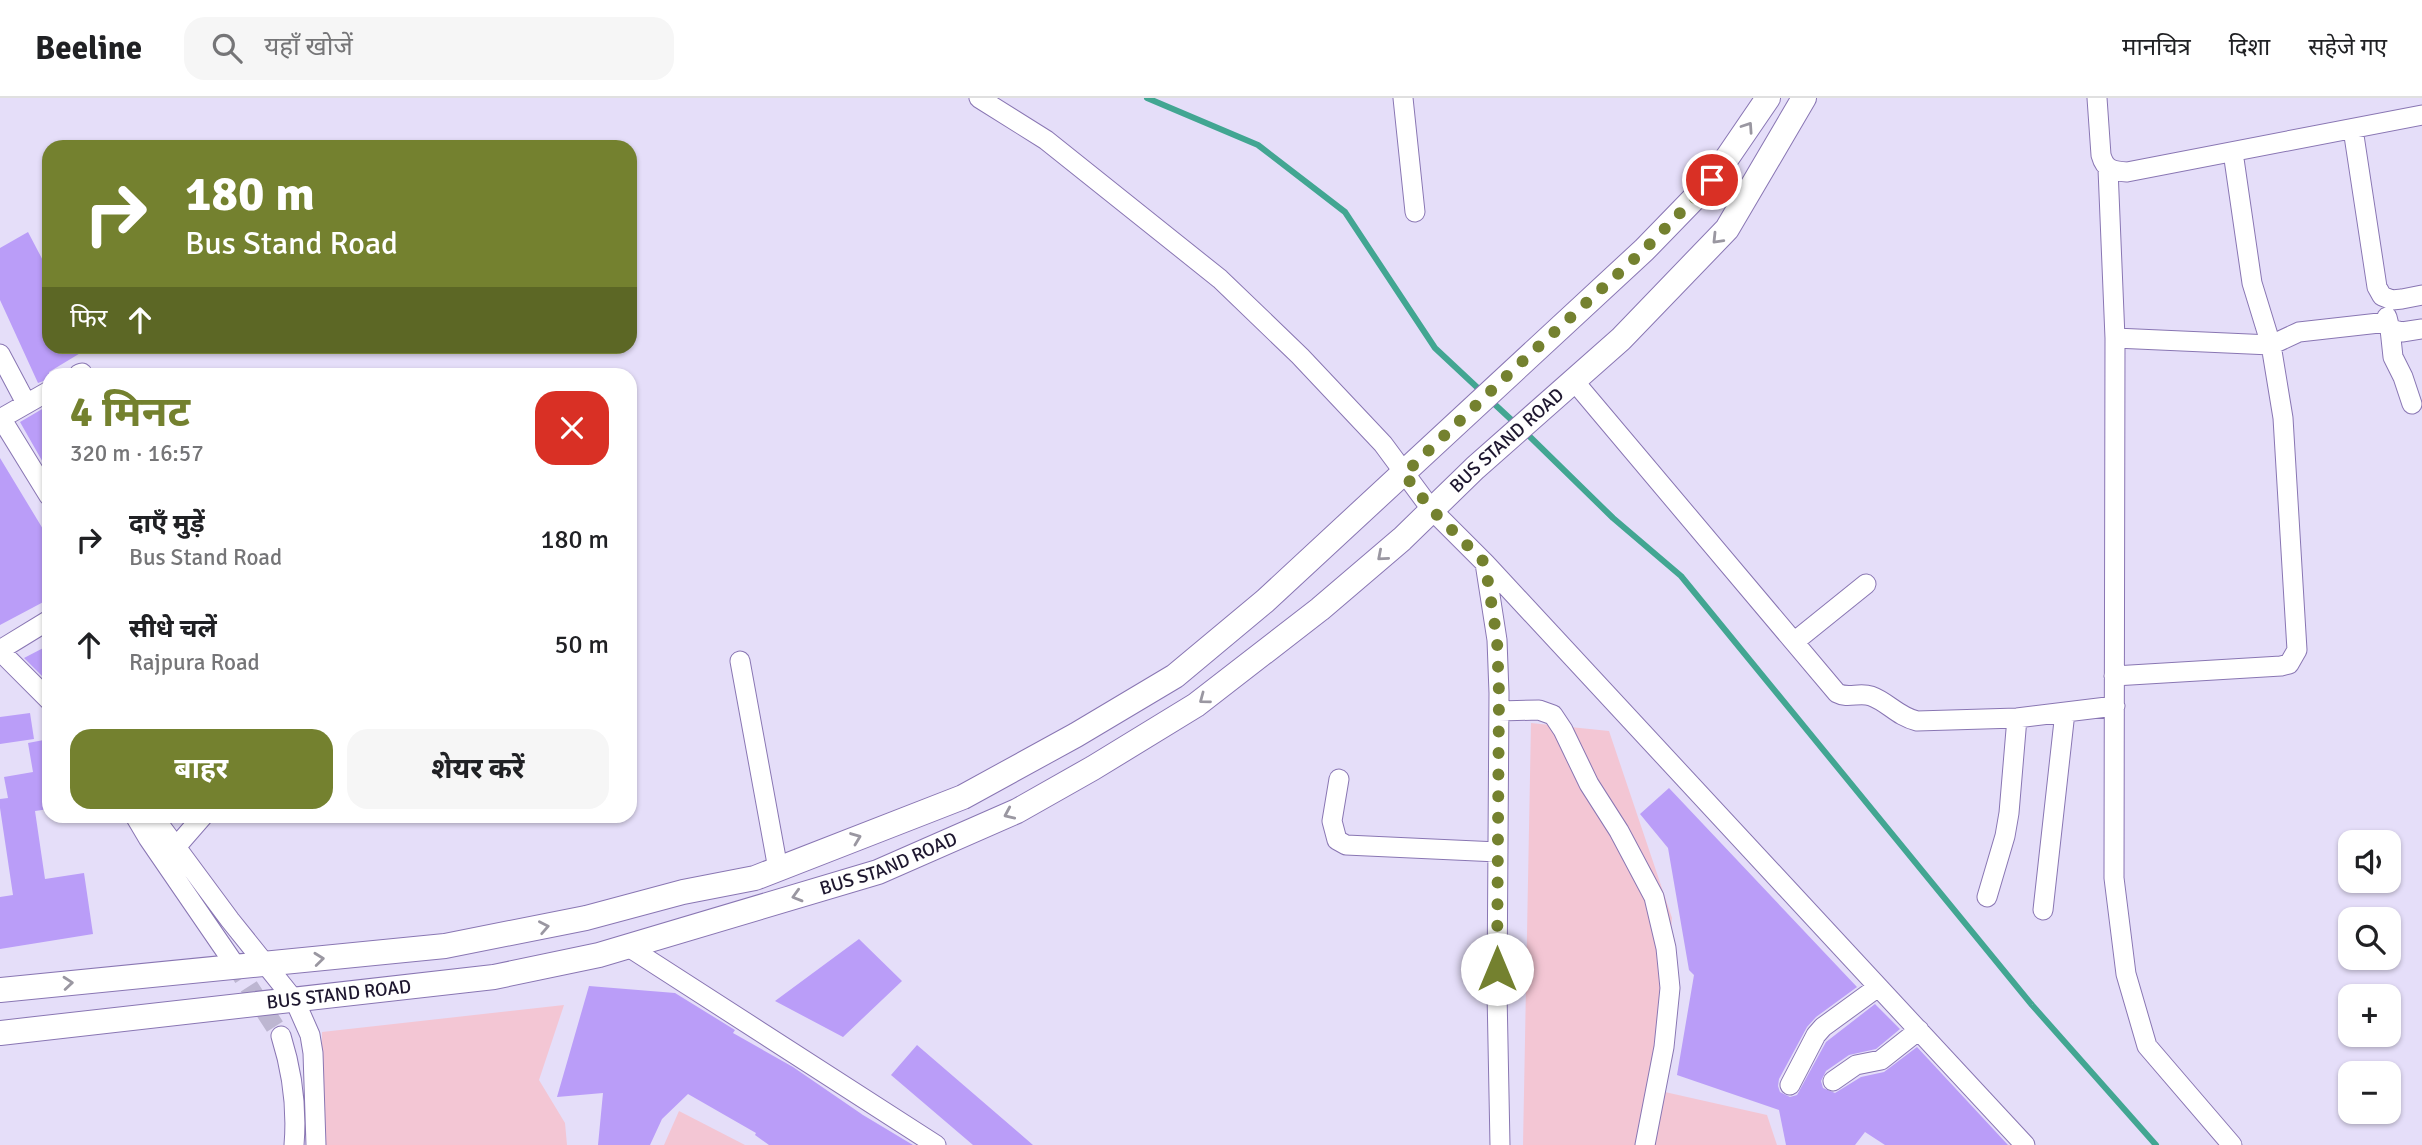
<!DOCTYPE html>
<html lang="hi">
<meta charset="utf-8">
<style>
body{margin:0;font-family:Signika,"Noto Sans Devanagari",sans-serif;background:#f6f6f6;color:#202124;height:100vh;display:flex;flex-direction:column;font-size:26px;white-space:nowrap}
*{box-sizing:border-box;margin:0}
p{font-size:23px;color:#757577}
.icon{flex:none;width:38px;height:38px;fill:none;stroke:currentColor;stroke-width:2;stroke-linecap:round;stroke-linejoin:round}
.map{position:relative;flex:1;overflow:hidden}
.panel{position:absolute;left:42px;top:270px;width:595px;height:455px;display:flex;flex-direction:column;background:#fff;border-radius:21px;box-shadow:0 2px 5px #0004}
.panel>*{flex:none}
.hud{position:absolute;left:42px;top:42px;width:595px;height:214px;border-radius:21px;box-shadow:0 2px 5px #0004;background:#74812f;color:#fff;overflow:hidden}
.fabs{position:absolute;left:2338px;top:732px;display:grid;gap:14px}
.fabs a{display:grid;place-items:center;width:63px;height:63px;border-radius:14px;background:#fff;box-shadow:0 2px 5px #0004;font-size:35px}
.pin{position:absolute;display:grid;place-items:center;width:60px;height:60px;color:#fff;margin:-30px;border:4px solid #fff;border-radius:50%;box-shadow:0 2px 7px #0007}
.me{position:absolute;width:77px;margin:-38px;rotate:0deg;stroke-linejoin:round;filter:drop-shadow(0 0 5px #0008)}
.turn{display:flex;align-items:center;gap:24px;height:147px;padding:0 28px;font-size:32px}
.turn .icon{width:91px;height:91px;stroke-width:2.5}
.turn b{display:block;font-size:49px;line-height:60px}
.then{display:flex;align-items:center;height:66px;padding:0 28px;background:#0003;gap:14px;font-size:26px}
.round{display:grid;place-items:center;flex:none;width:74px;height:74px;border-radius:21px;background:#f6f6f6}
.overview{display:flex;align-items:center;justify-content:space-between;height:119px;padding:0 28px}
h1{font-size:42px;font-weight:700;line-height:52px;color:#74812f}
.primary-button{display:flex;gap:14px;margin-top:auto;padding:14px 28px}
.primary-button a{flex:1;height:80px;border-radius:21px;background:#74812f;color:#fff;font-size:28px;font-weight:700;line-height:80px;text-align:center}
.primary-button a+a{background:#f6f6f6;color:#202124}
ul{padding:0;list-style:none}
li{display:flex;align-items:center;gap:21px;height:105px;padding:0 28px}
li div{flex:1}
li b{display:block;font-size:26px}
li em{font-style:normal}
header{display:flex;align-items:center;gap:42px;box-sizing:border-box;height:98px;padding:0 35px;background:#fff;border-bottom:2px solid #e0e0e0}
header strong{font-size:33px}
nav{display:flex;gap:38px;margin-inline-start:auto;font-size:24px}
.search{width:490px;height:63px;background:#f6f6f6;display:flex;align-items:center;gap:18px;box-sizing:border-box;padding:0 24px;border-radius:21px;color:#757577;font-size:26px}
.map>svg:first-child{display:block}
.green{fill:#f3c6d4}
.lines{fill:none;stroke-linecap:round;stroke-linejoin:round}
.stream{stroke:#42a692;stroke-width:6}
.building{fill:#ba9df8}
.minor-tunnel{stroke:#bdb6d1;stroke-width:19;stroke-dasharray:19 10;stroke-linecap:butt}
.minor-casing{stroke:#8976b3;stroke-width:21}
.major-casing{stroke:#8976b3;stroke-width:26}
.minor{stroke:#fff;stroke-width:19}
.major{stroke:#fff;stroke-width:24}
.oneway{stroke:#9a97a1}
.route{stroke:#74812f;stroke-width:12;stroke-dasharray:0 21.6}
.labels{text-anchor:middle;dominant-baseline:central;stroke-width:7;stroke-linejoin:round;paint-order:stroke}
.street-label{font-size:19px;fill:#1e172f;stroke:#f1edfb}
</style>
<header>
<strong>Beeline</strong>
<div class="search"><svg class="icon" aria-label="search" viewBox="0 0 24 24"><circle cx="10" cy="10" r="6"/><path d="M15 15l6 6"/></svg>यहाँ खोजें</div>
<nav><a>मानचित्र</a><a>दिशा</a><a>सहेजे गए</a></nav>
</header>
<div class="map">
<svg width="2422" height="1047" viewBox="0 0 2422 1047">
<rect width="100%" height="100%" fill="#e5def9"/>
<path class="green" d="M1531,625L1609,633L1672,820L1656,992L1767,1017L1777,1047H1523Z
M564,907L539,982L565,1025L567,1047H320L322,934Z
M679,1013L745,1047H664Z"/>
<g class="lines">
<path class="stream" d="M1147,0L1258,47L1345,114L1435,250L1481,293
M1489,301L1517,327
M1525,334L1613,420L1681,478L2032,907L2156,1047"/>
</g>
<path class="building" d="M28,134L49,174V248H92L49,274V281L38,285L0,202V150Z
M49,307V375L20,324Z
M0,360L49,441V501L0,527Z
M49,547V585L24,560Z
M30,615L34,641L0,646V619Z
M49,641V711L35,713L45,781L84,775L93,836L0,851V799L13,797L0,710V701L8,700L4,679L33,674L28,645Z
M1669,690L1857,889L1816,919L1807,929L1779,981L1778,988L1780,994L1790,999L1797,997L1826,944L1875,906L1900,931L1876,951L1849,957L1826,973L1821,983L1823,990L1835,995L1861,979L1884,974L1917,949L2008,1047H1885L1865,1034L1855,1047H1786L1779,1012L1677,977L1694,877L1689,872L1668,750L1640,716Z
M859,841L902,883L843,939L775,903Z
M589,888L675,895L735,932L733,935L793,969L863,1017L913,1047H769L755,1037L756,1035L688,996L662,1021L650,1047H598L603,995L557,999Z
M917,947L1033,1047H973L891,977Z"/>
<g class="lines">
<path class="minor-tunnel" d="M233,864L281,938"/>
<defs>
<path id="minor" d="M979,0L1046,42L1220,181L1300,258L1383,346L1431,411L1485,465L2025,1047
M1403,0L1415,114
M2097,0L2101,57C2105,72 2113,73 2127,74L2422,17
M2353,31L2377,189L2382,198L2392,202L2402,201L2422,197
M2108,71L2115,240L2114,780L2126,876L2147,948L2232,1047
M2387,219L2390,231L2402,234L2422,231
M2390,231L2393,259L2403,279L2412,306
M2115,240L2271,247L2299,234L2388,224
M0,256L26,305
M79,276L82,275
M1574,283L1837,595C1848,601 1859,594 1871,598C1888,604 1897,618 1917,623L2017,620L2115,608
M1,320L49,398
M0,321L49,293
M1485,465L1497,542L1499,595L1497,894L1500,1047
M1794,544L1866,486
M0,552L49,522
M0,553L49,602
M740,563L778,771
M2114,578L2281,568L2289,566L2297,552L2283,320L2271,247L2252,185L2233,54
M1499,613L1539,612L1553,617L1563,632L1589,686L1619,733L1654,799L1666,850L1670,890L1664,949L1645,1047
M1339,681L1332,723L1337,742L1346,747L1498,754
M135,718L148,740L233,864
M153,718L230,822L295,903L310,937L313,955L316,1047
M176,749L203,718
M1987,799L2005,738L2009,715L2017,620
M2043,812L2065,614
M627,848L936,1047
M281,938C292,973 297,1011 294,1047
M1833,983L1856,967L1881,962L1919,932
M1790,987L1816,937L1823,929L1878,889"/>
<g id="major">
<path d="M0,892L445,848L586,820L683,794L755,780L963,699L1076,637L1175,578L1265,503L1644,152L1712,82L1768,0"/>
<path id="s1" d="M0,935L494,879L599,857L878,774L1017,713L1093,670L1196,607L1320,511L1402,441L1475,370L1621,241L1727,131L1804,0"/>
</g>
</defs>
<use href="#minor" class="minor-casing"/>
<use href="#major" class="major-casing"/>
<use href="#minor" class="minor"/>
<use href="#major" class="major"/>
</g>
<defs><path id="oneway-chevron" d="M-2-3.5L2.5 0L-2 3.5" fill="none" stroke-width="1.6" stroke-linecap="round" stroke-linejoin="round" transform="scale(1.75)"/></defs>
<g class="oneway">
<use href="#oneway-chevron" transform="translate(1748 29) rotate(-56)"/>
<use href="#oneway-chevron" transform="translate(1717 141) rotate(134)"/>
<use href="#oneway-chevron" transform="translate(1382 458) rotate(139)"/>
<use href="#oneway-chevron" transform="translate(1204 601) rotate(143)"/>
<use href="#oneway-chevron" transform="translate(1009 716) rotate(156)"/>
<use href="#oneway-chevron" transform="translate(856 740) rotate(-21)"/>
<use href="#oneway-chevron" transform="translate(797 798) rotate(164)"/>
<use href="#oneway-chevron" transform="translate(544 829) rotate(-11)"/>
<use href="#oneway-chevron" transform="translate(319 861) rotate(-6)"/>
<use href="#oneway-chevron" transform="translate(68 885) rotate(-5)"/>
</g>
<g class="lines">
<path class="route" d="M1497,871L1499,595L1497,541L1485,465L1431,411L1404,376L1514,271L1644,152L1712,82"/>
</g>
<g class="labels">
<g class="street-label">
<text stroke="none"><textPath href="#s1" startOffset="1664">BUS STAND ROAD</textPath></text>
<text stroke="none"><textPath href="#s1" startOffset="908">BUS STAND ROAD</textPath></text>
<text stroke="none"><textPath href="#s1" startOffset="341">BUS STAND ROAD</textPath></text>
</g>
</g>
</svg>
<div class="fabs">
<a><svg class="icon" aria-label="sound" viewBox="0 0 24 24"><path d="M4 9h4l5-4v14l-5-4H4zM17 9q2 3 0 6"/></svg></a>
<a><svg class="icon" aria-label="search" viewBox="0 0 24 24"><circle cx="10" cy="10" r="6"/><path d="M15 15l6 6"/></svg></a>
<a>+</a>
<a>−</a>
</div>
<div class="pin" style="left:1712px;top:82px;background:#d93025"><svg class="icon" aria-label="arrive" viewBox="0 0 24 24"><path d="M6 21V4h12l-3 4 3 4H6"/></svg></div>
<svg class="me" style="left:1497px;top:871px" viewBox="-20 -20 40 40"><circle r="19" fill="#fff"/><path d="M0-13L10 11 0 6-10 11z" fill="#74812f"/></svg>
<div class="hud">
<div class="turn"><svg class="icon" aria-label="right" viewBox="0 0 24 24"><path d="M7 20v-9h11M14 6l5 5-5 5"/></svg><div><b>180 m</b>Bus Stand Road</div></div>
<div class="then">फिर<svg class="icon" aria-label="ahead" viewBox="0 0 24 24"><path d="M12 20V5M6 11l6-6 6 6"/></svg></div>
</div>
<section class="panel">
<div class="overview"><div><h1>4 मिनट</h1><p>320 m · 16:57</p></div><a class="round" style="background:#d93025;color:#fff"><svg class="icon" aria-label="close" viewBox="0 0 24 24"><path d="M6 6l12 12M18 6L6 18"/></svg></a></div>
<ul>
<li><svg class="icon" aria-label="right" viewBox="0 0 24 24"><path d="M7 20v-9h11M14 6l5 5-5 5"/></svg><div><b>दाएँ मुड़ें</b><p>Bus Stand Road</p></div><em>180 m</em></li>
<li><svg class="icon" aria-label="ahead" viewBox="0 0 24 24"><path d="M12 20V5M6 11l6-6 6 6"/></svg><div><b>सीधे चलें</b><p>Rajpura Road</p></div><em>50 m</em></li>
</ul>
<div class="primary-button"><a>बाहर</a><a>शेयर करें</a></div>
</section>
</div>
